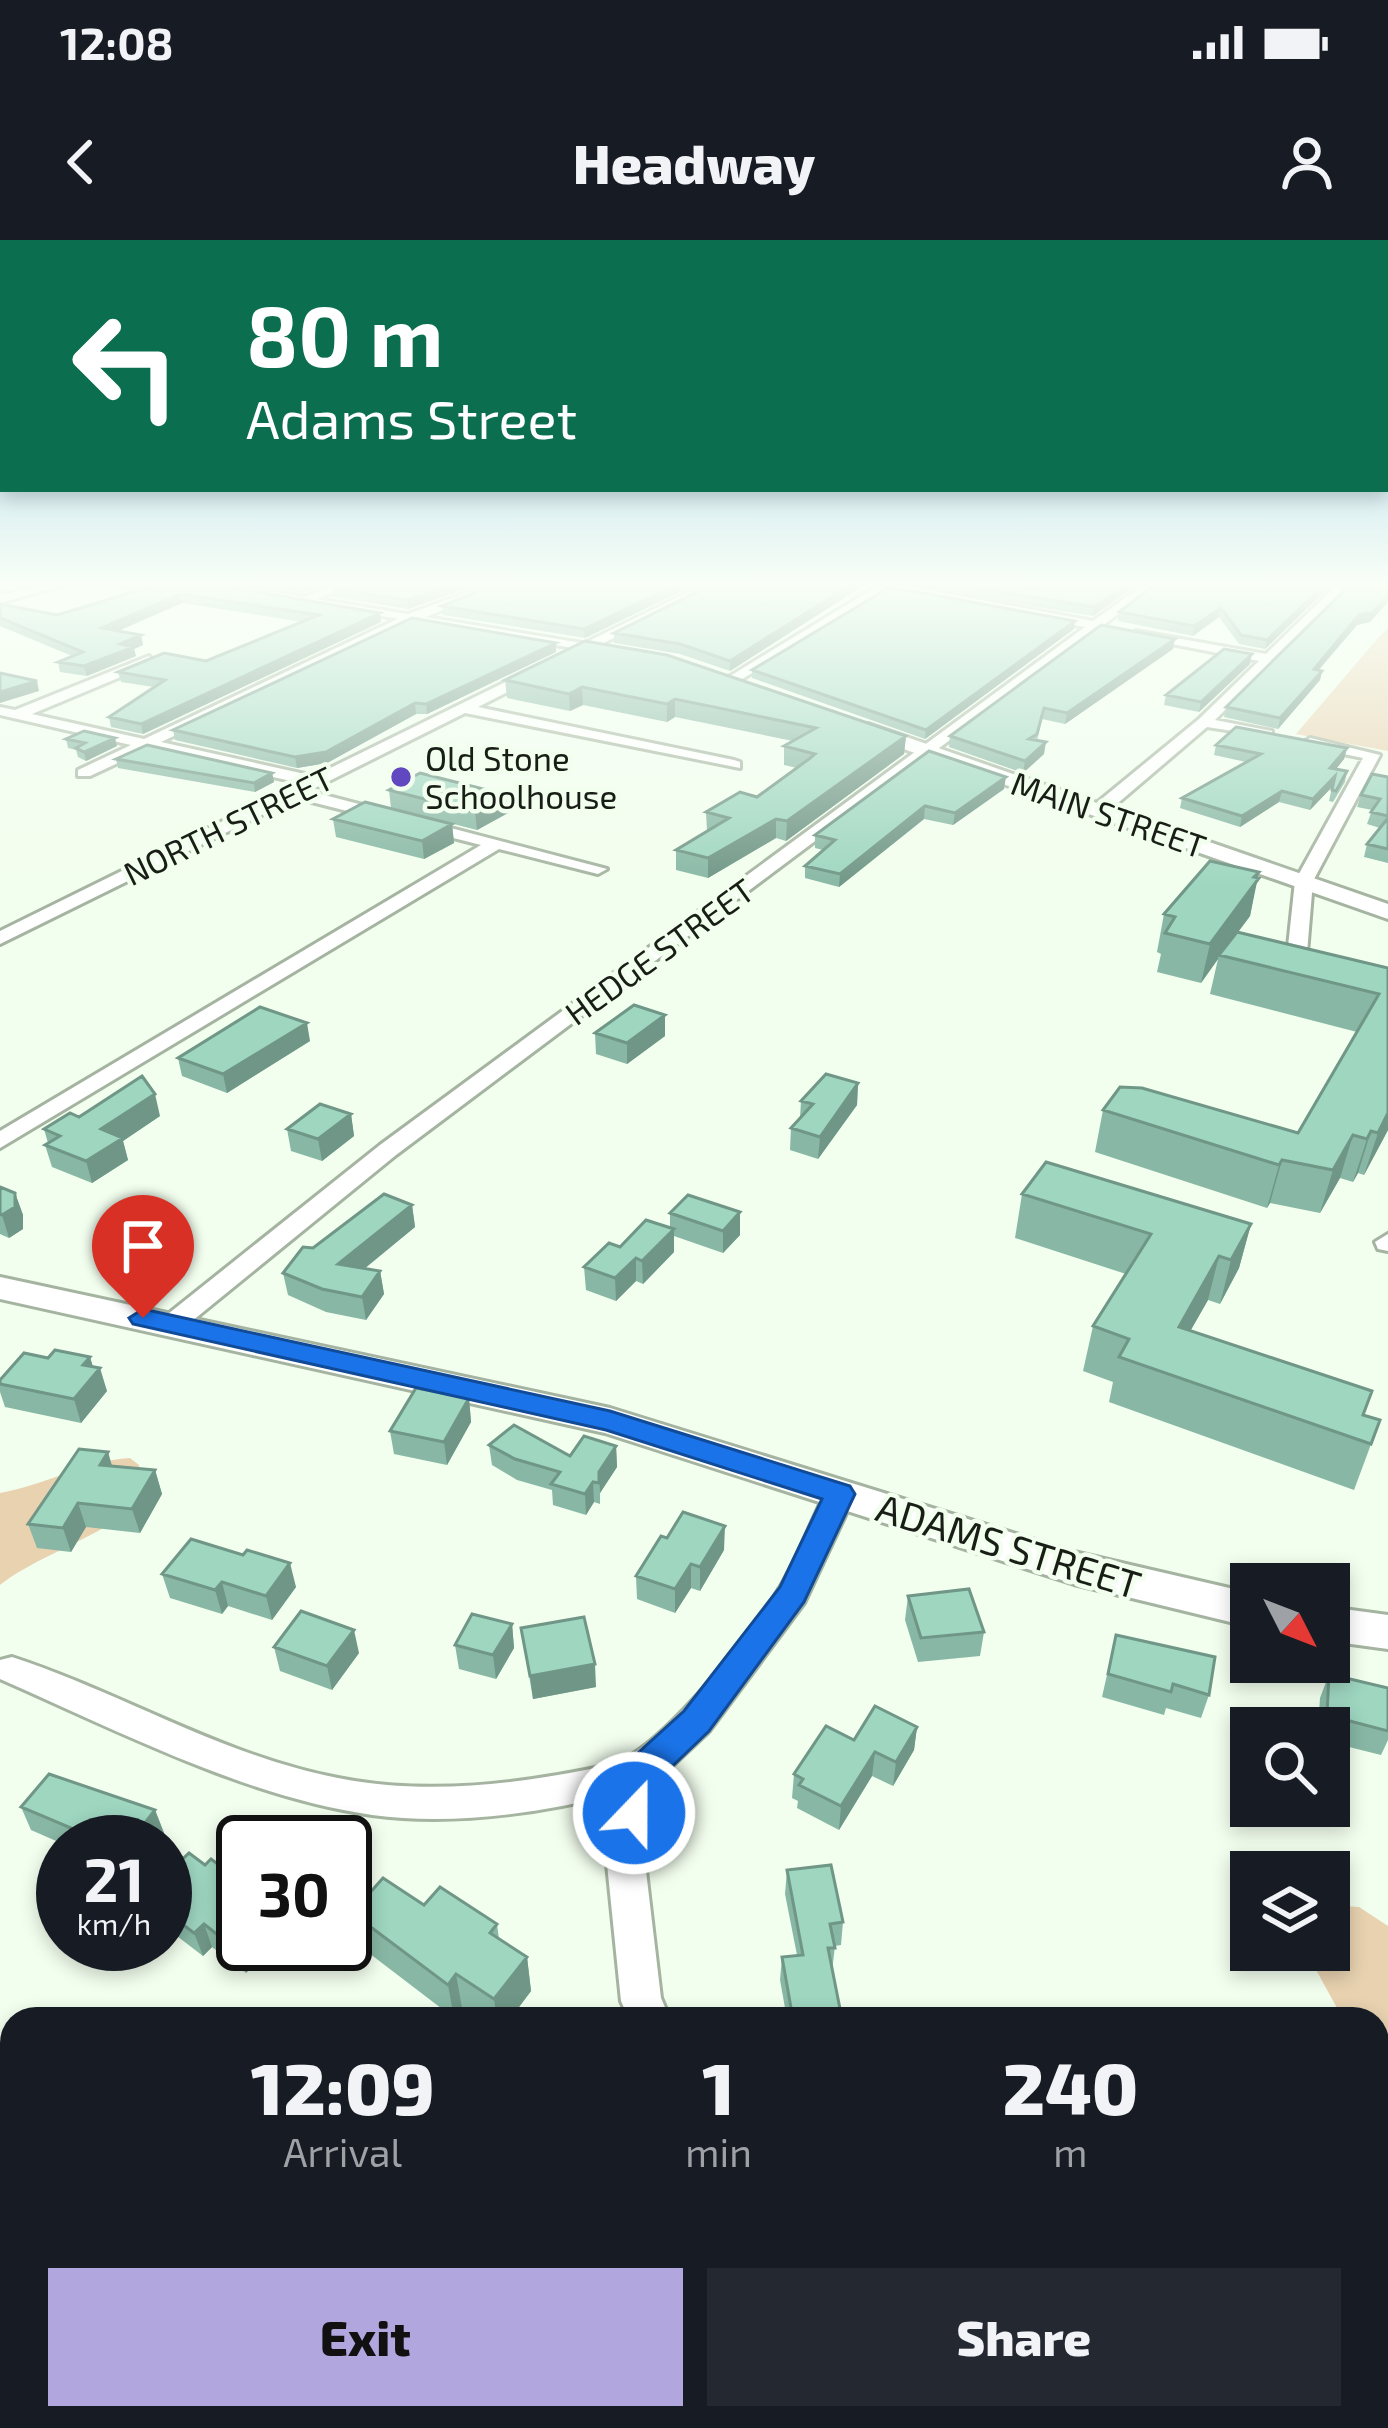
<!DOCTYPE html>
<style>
body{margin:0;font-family:"Exo 2",sans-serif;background:#242831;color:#f1f3f6;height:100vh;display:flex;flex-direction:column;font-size:45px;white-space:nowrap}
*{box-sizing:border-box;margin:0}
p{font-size:39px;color:#9ea1a6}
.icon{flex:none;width:66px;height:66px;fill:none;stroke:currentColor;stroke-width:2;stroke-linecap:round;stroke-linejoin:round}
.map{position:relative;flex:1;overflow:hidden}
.side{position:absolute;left:0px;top:1767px;width:1389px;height:423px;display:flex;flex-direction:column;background:#171b24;border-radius:36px 36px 0 0;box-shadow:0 6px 18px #0003}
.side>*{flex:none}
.hud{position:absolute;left:0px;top:0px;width:1389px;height:252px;box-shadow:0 6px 18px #0003;background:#0b6e4f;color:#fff;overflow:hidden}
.needle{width:78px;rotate:132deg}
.fabs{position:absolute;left:1230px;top:1323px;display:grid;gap:24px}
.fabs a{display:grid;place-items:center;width:120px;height:120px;border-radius:0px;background:#171b24;box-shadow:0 6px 18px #0003;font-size:60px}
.speed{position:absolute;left:36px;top:1575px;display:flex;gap:24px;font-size:60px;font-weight:700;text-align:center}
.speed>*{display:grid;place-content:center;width:156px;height:156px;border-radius:50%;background:#171b24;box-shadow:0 6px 18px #0003;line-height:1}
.speed small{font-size:30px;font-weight:400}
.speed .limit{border:6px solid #111;border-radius:18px;background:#fff;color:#111}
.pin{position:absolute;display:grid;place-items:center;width:102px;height:102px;color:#fff;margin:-123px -51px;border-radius:50% 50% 50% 0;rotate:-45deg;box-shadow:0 0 12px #0007}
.pin .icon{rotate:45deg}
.me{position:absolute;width:132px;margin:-66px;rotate:22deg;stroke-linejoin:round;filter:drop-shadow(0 0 9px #0008)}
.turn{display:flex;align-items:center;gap:42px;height:252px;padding:0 48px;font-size:54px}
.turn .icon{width:156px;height:156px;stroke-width:2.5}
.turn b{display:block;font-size:84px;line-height:102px}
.eta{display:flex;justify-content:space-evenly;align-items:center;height:204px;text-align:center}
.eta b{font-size:72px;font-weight:800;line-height:84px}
.action{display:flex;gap:24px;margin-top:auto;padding:24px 48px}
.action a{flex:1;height:138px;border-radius:0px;background:#b1a6de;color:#111;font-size:48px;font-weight:800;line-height:138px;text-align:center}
.action a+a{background:#242831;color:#f1f3f6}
.status{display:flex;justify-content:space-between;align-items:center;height:84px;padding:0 60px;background:#171b24;direction:ltr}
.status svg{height:33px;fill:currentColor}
header{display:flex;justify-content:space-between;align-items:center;height:156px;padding:0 48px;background:#171b24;font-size:54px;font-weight:800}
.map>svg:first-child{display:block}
.green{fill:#e8d2b0}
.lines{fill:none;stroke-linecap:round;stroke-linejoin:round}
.street-casing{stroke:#a5b4a1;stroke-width:6}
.secondary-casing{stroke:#a5b4a1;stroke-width:6}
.street{fill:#fff;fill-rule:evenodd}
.secondary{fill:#fff;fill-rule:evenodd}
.wall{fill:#88b8a5}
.shaded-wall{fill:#6f9686}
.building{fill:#9ed6c0;stroke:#6f9686;stroke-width:3}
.route{fill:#1a73e8;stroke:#114b97;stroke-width:3}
.poi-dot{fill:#6248c0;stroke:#f2feee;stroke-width:4.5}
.labels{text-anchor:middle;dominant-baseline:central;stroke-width:9;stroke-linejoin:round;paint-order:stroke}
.far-poi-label{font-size:33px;fill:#181d16;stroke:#f2feee;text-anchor:start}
.far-street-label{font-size:33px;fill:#181d16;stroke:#f2feee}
.street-label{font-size:39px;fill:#181d16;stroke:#f2feee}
</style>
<div class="status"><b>12:08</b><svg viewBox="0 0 49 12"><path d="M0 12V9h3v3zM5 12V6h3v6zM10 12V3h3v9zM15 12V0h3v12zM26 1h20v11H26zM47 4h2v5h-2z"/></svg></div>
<header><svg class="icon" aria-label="back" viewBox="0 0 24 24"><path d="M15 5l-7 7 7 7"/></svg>Headway<svg class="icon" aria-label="person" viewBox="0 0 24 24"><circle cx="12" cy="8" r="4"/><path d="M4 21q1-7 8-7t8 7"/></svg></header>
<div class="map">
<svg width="1388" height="2188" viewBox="0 0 1388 2188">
<rect width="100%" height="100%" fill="#f2feee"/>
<path class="green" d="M1388,388V511L1296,494L1378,398Z
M130,1218L139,1225C140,1241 140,1258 127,1271C105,1294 33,1318 0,1345V1253C46,1245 84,1221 130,1218Z
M1329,1665L1359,1667L1388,1686V2188H1339L1338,2178H1377V1779H1343L1308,1715L1307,1710H1329Z
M12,2136V2178H410L402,2188H0V2148Z"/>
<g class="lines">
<defs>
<path id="street" d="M48,344H67L0,363V355Z
M338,344H354L306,363L296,360Z
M491,344H507L418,380L161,502L314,536L705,344H720L478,467L734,520L740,522V528L465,473L309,551L607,629L598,634L499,609L0,908V891L481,605L296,558L0,704V691L300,543L148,509L90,536H78V530L131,505L0,475V467L15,470L149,416L154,423L32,474L144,499L408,374Z
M872,344H895L1093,381L1145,344H1158L396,915L181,1090H163L159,1084L163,1078L380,905L1085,387L889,350L734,444L722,441L876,347Z
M1338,344H1351L1215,480L1272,491V497L1207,487L1105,574H1093V566L1199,479L1259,421L1141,398L1136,391L1266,414Z
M1310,498L1380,515L1313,641L1307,713L1388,732V744L1287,716L1295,641L1363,518L1305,506L1302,503Z
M1388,994V1011L1378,1009L1375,1002Z
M840,1243L851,1246L855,1254L804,1363L709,1491L658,1539L644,1614L661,1758L670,1779H629L621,1761L606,1614L620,1553C541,1573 454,1586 372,1575C243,1556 119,1491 0,1439V1420L12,1417C122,1453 223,1516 338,1538C428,1556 521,1544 610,1525C660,1512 753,1392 781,1346C798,1318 810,1284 825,1254L829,1246Z"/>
<path id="secondary" d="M190,344H226L636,412L627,417Z
M855,484H869L1388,664V679L855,492Z
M0,1037L610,1168L1074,1312L1251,1353V1387L1074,1344L605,1193L0,1059Z
M1329,1367L1388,1375V1409L1329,1401Z"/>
</defs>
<use href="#street" class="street-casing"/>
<use href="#secondary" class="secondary-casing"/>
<use href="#street" class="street"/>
<use href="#secondary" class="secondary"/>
</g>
<path class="wall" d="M96,344H211L381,382L143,494L111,487L109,477L154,447L121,442L118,432L206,421L303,382L182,363L118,391L141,395L143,405L134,409L136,416L87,436L60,432L58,422L72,416L0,386V364L57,375L138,351Z
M226,344H338L304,352Z
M344,344H479L408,369L333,357L332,348Z
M497,344H696L585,398L443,375L442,366Z
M713,344H866L730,431L680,414L614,403V393Z
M896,344H1006L1035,349L1045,344H1138L1093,376Z
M1156,344H1332L1265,409L1239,404L1219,377L1193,396L1118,381L1119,372Z
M1388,344V362L1370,382L1357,385L1319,430L1322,431L1320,440L1278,489L1224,477L1226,467Z
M1074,389L925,499L752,438V430Z
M585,401L906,496L904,514L786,601L776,598L708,638L676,630V610L707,591L706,572L757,557L797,528L784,525V506L793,501L675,477L667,482L583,465L570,471L507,458L505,440Z
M556,403V412L427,474H416L327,523L297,528L175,500L173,490Z
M1173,409L1065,484L1042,479L1037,501L1044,514L1023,533L949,507L950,496Z
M1250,424L1199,472L1164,465L1166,455Z
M66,499L117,506L86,521L78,517L76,510L68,508Z
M1216,505L1347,508L1344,519L1336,529L1347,531L1345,542L1333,562L1329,561L1332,547L1310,570L1279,562L1240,587L1180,568L1182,558L1246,522L1214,515Z
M929,511L1004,549L953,585L924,579L839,647L805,638V626L823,610L815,608V595Z
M116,519L272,533L274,542L255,552L118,528Z
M1388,537V623L1364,617L1367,604L1380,588L1367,584L1372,570L1357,567L1361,555Z
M389,550L508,573L477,590L391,568Z
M333,579L452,584L454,603L424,619L336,597Z
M1257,638L1250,676L1238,692L1388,728V890L1364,935L1358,933L1353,942L1340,938L1320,973L1270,963L1267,968L1095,912L1103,870L1298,893L1357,792L1210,754L1218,719L1201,743L1157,732L1161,714L1157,712L1164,674Z
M595,793L665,796L627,824L596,814Z
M310,801L227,853L182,836L178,818Z
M858,843L857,865L818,919L790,910L791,888L800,878L801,861Z
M351,874L354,896L322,921L291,911L287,889Z
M160,876L123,901L128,920L92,943L52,927L45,905L48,903L44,889L79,877Z
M0,947L15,953L23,975V989L9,998L0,994Z
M1022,954L1251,984L1239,1028L1220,1064L1208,1060L1190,1091L1364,1175L1380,1180L1354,1250L1109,1162L1113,1142L1083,1131L1093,1086L1126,1034L1015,998Z
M412,965L415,987L364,1029L380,1031L384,1054L366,1080L326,1072L288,1055L283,1033L313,1008Z
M670,973L740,995L723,1013L674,996V1012L643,1044L636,1041L616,1061L586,1050L584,1027L620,1007L670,988Z
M90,1117L93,1127L107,1151L81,1183L5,1167L0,1152V1140L48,1118Z
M469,1158L471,1182L447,1225L394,1214L390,1191Z
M489,1205L570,1216L616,1206L617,1227L600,1253V1264L594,1262L586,1275L553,1265L552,1250L517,1240L492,1225Z
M112,1226L155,1230L162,1254L140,1293L86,1287L71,1312L37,1308L28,1284Z
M724,1310L700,1351L691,1348L675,1373L637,1359L636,1336Z
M243,1315L296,1347L272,1380L228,1366L222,1374L170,1358L162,1334Z
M908,1356L984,1392L980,1416L918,1422L905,1380Z
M512,1384L514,1408L496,1439L459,1429L455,1405Z
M521,1388L596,1447L533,1459Z
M1116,1395L1209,1455L1201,1478L1166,1468L1164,1475L1102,1457Z
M274,1407L359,1413L332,1450L280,1431Z
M1329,1434L1388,1448V1500L1381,1515L1329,1502V1488H1318L1320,1458Z
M917,1487L914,1510L893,1546L872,1536L839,1590L797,1568L798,1561L792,1558L794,1534L854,1500Z
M21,1567L155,1570L164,1593L157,1602H63V1604L31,1590Z
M211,1619L246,1733L212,1707L203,1716L173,1693L165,1676V1636L205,1625Z
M787,1630L843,1682L841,1705L835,1706L832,1731L842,1779H787L780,1740L782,1717L797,1715L785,1654Z
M424,1665L497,1684L499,1699L527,1717L531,1751L510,1779H479L462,1768L454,1778L361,1707L352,1673Z
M984,2178H1110V2188H983Z"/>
<path class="shaded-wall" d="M302,344H338L304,352Z
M454,344H479L408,369L407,360Z
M678,344H696L585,398L584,389Z
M852,344H866L730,431V421Z
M1127,344H1138L1093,376L1094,367Z
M1325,344H1332L1265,409L1267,400Z
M180,354L182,363L104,397L102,388Z
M1388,355V362L1370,382L1357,385L1311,438L1314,429L1359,375Z
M1221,368L1219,377L1193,396L1194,386Z
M380,373L381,382L143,494L141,484Z
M1075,381L1074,389L925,499L926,490Z
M141,395L143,405L134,409L136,416L87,436L84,426L120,404Z
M1175,399L1173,409L1065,484L1067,473Z
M556,403V412L427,474L426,464Z
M1252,414L1250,424L1199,472L1201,462Z
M1322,431L1320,440L1278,489L1280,478Z
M37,441L39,451L0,463V452Z
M582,447L583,465L570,471L569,454Z
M675,459V477L667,482V464Z
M415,463L416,474L327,523L297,528L295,517Z
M906,496L904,514L786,601L787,581Z
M115,498L117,506L86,521L84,512Z
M1046,502L1044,514L1023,533L1025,521Z
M1347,508L1344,519L1328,539L1330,528Z
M272,533L274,542L255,552L254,543Z
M1335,536L1332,547L1310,570L1313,559Z
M1006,537L1004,549L953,585L955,573Z
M1282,551L1279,562L1240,587L1242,576Z
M507,555L508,573L477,590L475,572Z
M925,566L924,579L839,647L840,634Z
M776,579V598L708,638V618Z
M452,584L454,603L424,619L422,601Z
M1259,632L1250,676L1221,715H1219L1218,719L1201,743L1210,704Z
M665,775V796L627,824V803Z
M307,783L310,801L227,853L223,834Z
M858,843L857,865L818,919L820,897Z
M155,854L160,876L123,901L128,920L92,943L86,921L101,889Z
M1388,873V890L1364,935L1378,893Z
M351,874L354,896L322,921L318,899Z
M1371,891L1358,933L1353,942L1367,899Z
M1353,895L1340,938L1320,973L1333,930Z
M1282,920L1270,963L1267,968L1279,925Z
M15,953L23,975V989L9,998L2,975Z
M412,965L415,987L342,1047L338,1024Z
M740,972V995L723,1013V991Z
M1251,984L1239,1028L1220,1064L1231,1020Z
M674,989V1012L643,1044L642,1021Z
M1219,1016L1208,1060L1167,1132L1179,1087Z
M636,1018V1041L616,1061L615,1038Z
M380,1031L384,1054L366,1080L362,1057Z
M90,1117L95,1134L100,1128L107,1151L81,1183L74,1159L83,1125Z
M469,1158L471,1182L447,1225L444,1202Z
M616,1206L617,1227L600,1253L599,1232Z
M108,1212L115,1236L100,1225Z
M155,1230L162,1254L140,1293L132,1269Z
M593,1242L594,1262L586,1275L585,1254Z
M78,1263L86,1287L71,1312L63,1288Z
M725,1286L724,1310L700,1351V1327Z
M290,1323L296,1347L272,1380L266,1356Z
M691,1324V1348L675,1373V1349Z
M222,1342L228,1366L222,1374L215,1350Z
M512,1384L514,1408L496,1439L493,1415Z
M354,1390L359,1413L332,1450L327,1426Z
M595,1424L596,1447L533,1459L530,1436Z
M917,1487L914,1510L893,1546L896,1522Z
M875,1512L872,1536L839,1590L841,1566Z
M155,1570L164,1593L157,1602H130Z
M204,1684L212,1707L203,1716L194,1693Z
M245,1704H275L246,1733L238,1711Z
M527,1717L531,1751L510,1779H497L494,1759Z
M456,1734L462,1768L454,1778L448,1745Z"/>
<path class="building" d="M147,344H211L380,373L141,484L109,477L165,440L118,432L164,413L206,421L319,375L180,354L102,388L141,395L120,404L134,407L84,426L58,422L83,412L0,378V364L57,375L156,345Z
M344,344H454L407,360L332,348Z
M497,344H678L584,389L442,366Z
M713,344H852L730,421L680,404L614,393Z
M951,344H1006L1035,349L1045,344H1127L1094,367Z
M1156,344H1325L1267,400L1241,395L1221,368L1194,386L1119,372Z
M1351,344H1388V355L1372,373L1359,375L1314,429L1322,431L1280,478L1226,467Z
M890,347L1075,381L926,490L752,430Z
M412,378L556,403L426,464L415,463L326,512L295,517L173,490Z
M1101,385L1175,399L1067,473L1044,468L1037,494L1029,499L1046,502L1025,521L950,496Z
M585,401L667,415L906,496L787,581L776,579L708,618L676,610L729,578L706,572L740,552L757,557L809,519L815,514L784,506L816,488L675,459L667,464L582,447L569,454L505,440Z
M1224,409L1252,414L1201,462L1166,455Z
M0,433L37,441L0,452Z
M1236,487L1347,508L1330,528L1347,531L1336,551L1332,550L1335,536L1313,559L1282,551L1242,576L1182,558L1261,514L1216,505Z
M84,491L115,498L84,512L76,508L85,503L66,499Z
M147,505L272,533L254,543L116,519Z
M929,511L1006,537L955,573L925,566L840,634L805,626L835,600L815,595Z
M420,533L507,555L475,572L389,550Z
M1372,534L1388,537V576L1371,572L1380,559L1361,555Z
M365,562L452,584L422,601L333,579Z
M1388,578V609L1367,604Z
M1210,621L1259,632L1254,637L1259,638L1210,704L1165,693L1175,677L1164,674Z
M1237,692L1388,728V873L1378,893L1371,891L1367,899L1353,895L1333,930L1282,920L1279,925L1103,870L1120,847L1142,848L1298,893L1379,754L1219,715Z
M634,765L665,775L627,803L595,793Z
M260,767L307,783L223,834L178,818Z
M826,834L858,843L820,897L791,888L813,864L801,861Z
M142,836L155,854L101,889L123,898L86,921L45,905L60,896L44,889L70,873L79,877Z
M320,864L351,874L318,899L287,889Z
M1046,922L1251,984L1231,1020L1219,1016L1179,1087L1372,1151L1363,1175L1380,1180L1371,1204L1119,1117L1129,1099L1093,1086L1151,994L1022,954Z
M0,947L15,953V967L2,975L0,974Z
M384,954L412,965L338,1024L380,1031L362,1057L322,1049L283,1033L303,1007L313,1008Z
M688,955L740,972L723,991L670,973Z
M646,980L674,989L642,1021L636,1018L615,1038L584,1027L609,1003L620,1007Z
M55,1110L90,1117L83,1125L100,1128L74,1159L0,1144V1140L24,1113L48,1118Z
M416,1148L469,1158L444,1202L390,1191Z
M514,1185L570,1216L584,1196L616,1206L599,1232V1243L593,1242L585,1254L551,1244L560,1232L515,1219L489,1205Z
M79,1209L108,1212L100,1225L155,1230L132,1269L78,1263L63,1288L28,1284Z
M683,1272L725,1286L700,1327L691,1324L675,1349L636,1336L661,1296L667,1298Z
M191,1299L243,1315L247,1310L290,1323L266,1356L222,1342L215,1350L162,1334Z
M969,1349L984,1392L921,1398L908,1356Z
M301,1371L354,1390L327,1426L274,1407Z
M472,1374L512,1384L493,1415L455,1405Z
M584,1377L595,1424L530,1436L521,1388Z
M1116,1395L1215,1417L1209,1455L1173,1444L1171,1452L1108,1434Z
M1329,1434L1388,1448V1491L1327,1475Z
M875,1466L917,1487L896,1522L875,1512L841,1566L799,1545L803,1539L794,1534L826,1486L854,1500Z
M49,1534L155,1570L130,1602H104L21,1567Z
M189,1613L205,1625L211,1619L243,1643V1704H245L238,1711L204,1684L194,1693L165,1671L170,1664L165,1660V1636Z
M831,1625L843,1682L830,1684L835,1708H828L842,1779H793L782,1717L803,1715L787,1630Z
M383,1638L424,1665L440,1647L497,1684L490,1693L527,1717L494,1759L456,1734L448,1745L352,1673Z
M1002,2178H1110V2188H1100L1069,2179L1068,2188H1034Z"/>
<linearGradient id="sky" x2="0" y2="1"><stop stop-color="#89c4e4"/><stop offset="0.53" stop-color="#f9fff7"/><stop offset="1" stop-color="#f9fff7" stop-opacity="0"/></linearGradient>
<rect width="1388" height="650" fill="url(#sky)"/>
<path class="route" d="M143,1069L610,1171L850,1246L855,1254L804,1362L709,1491L659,1539L647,1584L634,1589L621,1584L615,1573L629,1521L684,1471L780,1347L822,1259L606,1190L133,1084L129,1078Z"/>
<circle class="poi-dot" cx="401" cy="537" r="12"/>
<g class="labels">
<g class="far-poi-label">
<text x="425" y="518">Old Stone<tspan x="425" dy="38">Schoolhouse</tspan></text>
</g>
<g class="far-street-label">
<text transform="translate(1109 574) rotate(19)">MAIN STREET</text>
<text transform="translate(228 585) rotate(-26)">NORTH STREET</text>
<text transform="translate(659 711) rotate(-36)">HEDGE STREET</text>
</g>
<g class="street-label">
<text transform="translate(1009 1305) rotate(17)">ADAMS STREET</text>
</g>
</g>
</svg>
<div class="fabs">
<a><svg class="needle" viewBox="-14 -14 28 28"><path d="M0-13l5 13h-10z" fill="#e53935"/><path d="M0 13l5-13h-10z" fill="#9ea1a6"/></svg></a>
<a><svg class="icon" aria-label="search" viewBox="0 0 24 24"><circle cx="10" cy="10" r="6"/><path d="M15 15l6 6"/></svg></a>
<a><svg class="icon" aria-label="layers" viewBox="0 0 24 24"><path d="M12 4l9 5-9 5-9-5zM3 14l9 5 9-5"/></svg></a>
</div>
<div class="speed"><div>21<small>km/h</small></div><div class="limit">30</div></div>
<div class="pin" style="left:143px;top:1078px;background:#d93025"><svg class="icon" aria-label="arrive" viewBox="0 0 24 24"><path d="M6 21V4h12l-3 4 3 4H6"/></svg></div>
<svg class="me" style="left:634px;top:1573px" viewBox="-20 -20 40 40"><circle r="17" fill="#1a73e8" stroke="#fff" stroke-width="3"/><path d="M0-11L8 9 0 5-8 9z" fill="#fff"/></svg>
<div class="hud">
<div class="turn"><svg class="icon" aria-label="left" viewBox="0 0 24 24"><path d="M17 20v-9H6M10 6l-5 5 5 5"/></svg><div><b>80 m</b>Adams Street</div></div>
</div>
<section class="side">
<div class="eta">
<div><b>12:09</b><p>Arrival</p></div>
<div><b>1</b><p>min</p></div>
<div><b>240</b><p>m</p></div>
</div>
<div class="action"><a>Exit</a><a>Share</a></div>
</section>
</div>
